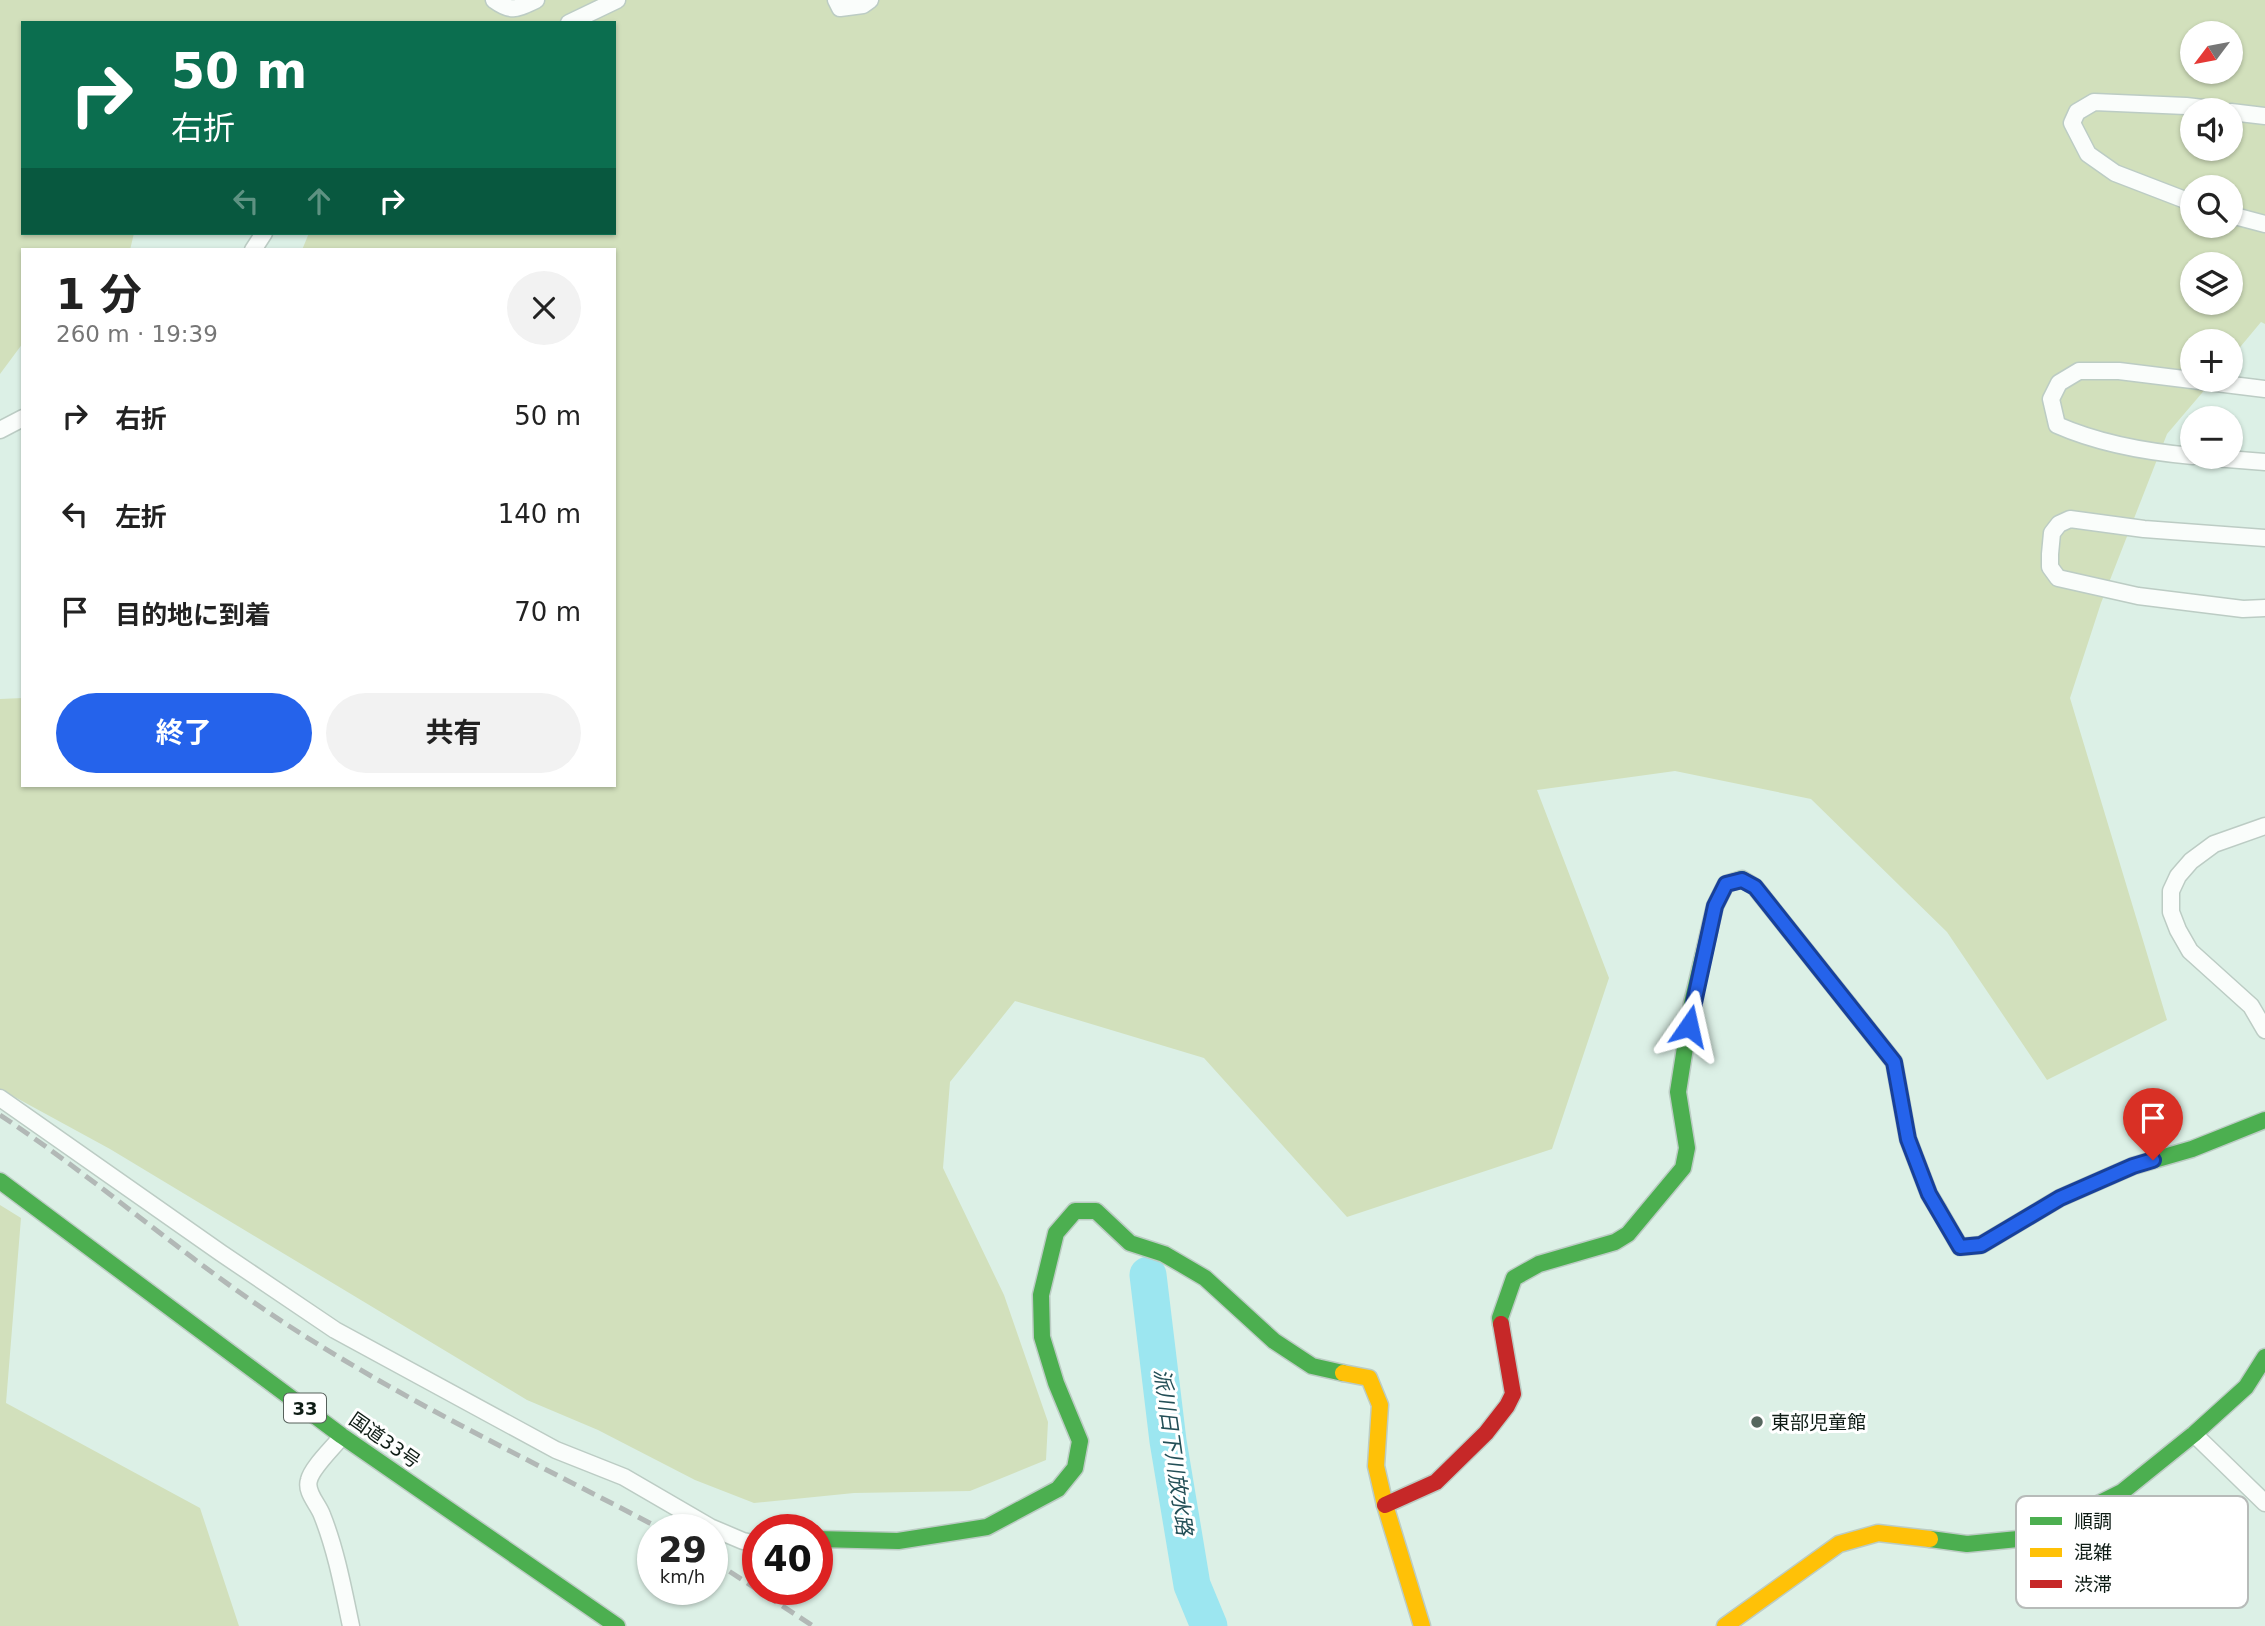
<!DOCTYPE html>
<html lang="ja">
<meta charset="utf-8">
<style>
body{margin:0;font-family:"DejaVu Sans","Noto Sans JP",sans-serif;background:#f2f2f2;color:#222;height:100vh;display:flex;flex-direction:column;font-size:26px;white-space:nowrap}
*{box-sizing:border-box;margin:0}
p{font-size:23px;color:#767676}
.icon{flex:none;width:38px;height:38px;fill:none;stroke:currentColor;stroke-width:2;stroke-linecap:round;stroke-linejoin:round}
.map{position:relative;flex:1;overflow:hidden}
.details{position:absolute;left:21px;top:248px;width:595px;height:539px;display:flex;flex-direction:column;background:#fff;border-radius:0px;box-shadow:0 2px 5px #0004}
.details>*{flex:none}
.hud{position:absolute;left:21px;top:21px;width:595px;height:214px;border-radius:0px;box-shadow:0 2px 5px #0004;background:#0b6e4f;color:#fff;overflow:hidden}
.needle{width:46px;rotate:238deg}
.fabs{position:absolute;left:2180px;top:21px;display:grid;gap:14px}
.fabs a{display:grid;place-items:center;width:63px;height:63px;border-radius:50%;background:#fff;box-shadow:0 2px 5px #0004;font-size:35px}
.speed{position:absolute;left:637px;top:1514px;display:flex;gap:14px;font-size:35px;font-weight:700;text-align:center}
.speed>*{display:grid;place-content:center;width:91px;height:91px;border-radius:50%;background:#fff;box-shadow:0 2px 5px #0004;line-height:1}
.speed small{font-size:18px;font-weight:400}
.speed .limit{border:10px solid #d22;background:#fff;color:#111}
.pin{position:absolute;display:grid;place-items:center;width:60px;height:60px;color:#fff;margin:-72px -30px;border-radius:50% 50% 50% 0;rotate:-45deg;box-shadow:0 0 7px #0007}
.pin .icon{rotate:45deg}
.me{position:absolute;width:77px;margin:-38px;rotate:11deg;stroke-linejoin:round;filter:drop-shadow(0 0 5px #0008)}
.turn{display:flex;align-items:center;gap:24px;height:147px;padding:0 35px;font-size:32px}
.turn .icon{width:91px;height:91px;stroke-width:2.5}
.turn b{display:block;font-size:49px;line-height:60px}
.lanes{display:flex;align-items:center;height:66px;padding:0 35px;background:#0003;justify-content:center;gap:35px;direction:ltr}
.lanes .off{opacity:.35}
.round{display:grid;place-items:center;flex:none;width:74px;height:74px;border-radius:37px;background:#f2f2f2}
.headline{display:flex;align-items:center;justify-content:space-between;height:119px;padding:0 35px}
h1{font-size:42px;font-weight:700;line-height:52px}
.action{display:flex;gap:14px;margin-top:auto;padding:14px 35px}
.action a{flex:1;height:80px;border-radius:42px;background:#2563eb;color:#fff;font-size:28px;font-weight:700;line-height:80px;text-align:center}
.action a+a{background:#f2f2f2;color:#222}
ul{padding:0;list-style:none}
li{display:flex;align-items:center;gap:21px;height:98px;padding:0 35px}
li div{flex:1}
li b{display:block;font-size:26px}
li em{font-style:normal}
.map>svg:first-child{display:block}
.green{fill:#d2e0bc;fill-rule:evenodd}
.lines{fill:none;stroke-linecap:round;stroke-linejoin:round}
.river{stroke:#9ce6f0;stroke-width:37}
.street-casing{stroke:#bcccc4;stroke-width:19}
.fast-casing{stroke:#bcccc4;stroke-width:19}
.slow-casing{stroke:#bcccc4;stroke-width:19}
.jam-casing{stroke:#bcccc4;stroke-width:19}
.street{stroke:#fafdfb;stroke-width:16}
.fast{stroke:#4caf50;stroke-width:16}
.slow{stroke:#ffc107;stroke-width:16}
.jam{stroke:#c62828;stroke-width:16}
.rail{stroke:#b2b8b6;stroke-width:5;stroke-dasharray:14 7;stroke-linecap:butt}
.route-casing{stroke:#184099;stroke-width:18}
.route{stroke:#2563eb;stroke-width:12}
.poi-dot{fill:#56665e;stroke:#fff;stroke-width:2.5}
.labels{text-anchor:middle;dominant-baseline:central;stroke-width:6;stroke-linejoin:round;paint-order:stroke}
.shield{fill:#fff;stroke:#56605b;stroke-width:2}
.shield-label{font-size:18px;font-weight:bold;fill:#0e1c15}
.poi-label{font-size:19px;fill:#0e1c15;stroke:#fff;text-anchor:start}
.street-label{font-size:19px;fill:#0e1c15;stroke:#fff}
.water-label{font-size:21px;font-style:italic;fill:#234f57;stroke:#fff}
.key{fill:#fff;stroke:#b7bbb9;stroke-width:2}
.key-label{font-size:19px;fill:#0e1c15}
</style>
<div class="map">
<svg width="2265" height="1626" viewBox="0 0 2265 1626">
<rect width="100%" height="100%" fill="#dcf0e6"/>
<path class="green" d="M0,0H2265V324L2261,322L2231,358V341H2193V380H2213L2167,434L2101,603L2070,698L2167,1020L2047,1080L1947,932L1811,799L1675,771L1537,790L1609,978L1552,1149L1347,1217L1204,1058L1015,1001L950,1082L943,1168L1004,1295L1048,1422L1046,1460L970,1491L854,1493L754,1503L695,1480L598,1430L527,1400L110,1149L0,1089V699L23,698V786H614V250H302L309,233H614V23H23V233H134L130,250H23V343L0,374ZM2193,33H2231V72H2193ZM2193,110H2231V149H2193ZM2193,187H2231V226H2193ZM2193,264H2231V303H2193Z
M0,1205L21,1218L6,1403L200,1508L239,1626H0Z"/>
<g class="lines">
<path class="river" d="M1148,1275L1168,1441L1192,1585L1209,1626"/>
<defs>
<path id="street" d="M494,0C512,13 517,9 536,0
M836,0L840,8L863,5L870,0
M569,23L617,0
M2231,112L2265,116
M2193,203L2115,173L2088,154L2072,123L2077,112L2094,102L2186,106L2220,110
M2231,215L2265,224
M253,250L264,233
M0,430L23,418
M2193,456C2146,452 2100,444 2057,425L2051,399L2059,383L2079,371H2119L2265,389
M2202,457L2265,462
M2265,538L2144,529L2070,519L2059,524L2052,533L2050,554V567L2058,578L2138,596L2243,609L2265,608
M2265,826L2214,844L2191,861L2178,876L2171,891V912L2178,930L2190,951L2251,1006L2265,1030
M0,1098L221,1253L335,1330L556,1450L624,1477L710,1527L743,1541L758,1544
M2194,1434L2265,1503
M342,1436C334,1447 312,1467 309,1480C305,1492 318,1504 322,1515C336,1550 343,1588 351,1626"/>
<path id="fast" d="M0,1181L342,1436L617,1626
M1938,1209L1960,1247L1981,1245L2060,1198L2133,1166L2192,1149L2265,1120
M1501,1324L1500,1318L1514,1278L1539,1264L1615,1242L1628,1234L1683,1168L1687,1148L1678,1092L1692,1003L1715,906L1726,884L1742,879L1755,887L1848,1004
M817,1539L898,1541L987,1527L1058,1489L1075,1468L1080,1441L1056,1383L1042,1337L1041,1295L1056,1233L1075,1211H1096L1130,1243L1164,1254L1205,1278L1274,1341L1312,1366L1343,1373
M1930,1539L1967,1544L2018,1539L2072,1517L2122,1492L2194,1434L2246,1387L2265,1357"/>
<path id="slow" d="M1343,1373L1369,1378L1380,1405L1376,1466L1385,1505L1422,1626
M1725,1626L1839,1544L1878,1533L1930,1539"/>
<path id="jam" d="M1848,1004L1894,1062L1908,1139L1929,1194L1938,1209
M1385,1505L1436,1482L1486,1433L1507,1406L1513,1394L1501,1324"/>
</defs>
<use href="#street" class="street-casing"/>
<use href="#fast" class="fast-casing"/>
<use href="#slow" class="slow-casing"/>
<use href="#jam" class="jam-casing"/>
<use href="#street" class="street"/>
<use href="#fast" class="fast"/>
<use href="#slow" class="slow"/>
<use href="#jam" class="jam"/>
<path class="rail" d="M0,1115C103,1183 195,1267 300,1333C416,1407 542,1466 663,1530
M712,1560L813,1626"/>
</g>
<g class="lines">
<defs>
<path id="route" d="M1689,1026L1715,906L1726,884L1742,880L1755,887L1894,1062L1908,1139L1929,1194L1960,1247L1981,1245L2060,1198L2133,1166L2153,1160"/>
</defs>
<use href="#route" class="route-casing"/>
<use href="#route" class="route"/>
</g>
<circle class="poi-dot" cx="1757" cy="1422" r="7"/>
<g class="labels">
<rect class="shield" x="284" y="1393.5" width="42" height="29" rx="5"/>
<g class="shield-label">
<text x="305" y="1408">33</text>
</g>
<g class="poi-label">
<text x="1771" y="1422">東部児童館</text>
</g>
<g class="street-label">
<text transform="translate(385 1440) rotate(35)">国道33号</text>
</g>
<g class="water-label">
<text transform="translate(1173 1452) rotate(82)">派川日下川放水路</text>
</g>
</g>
<rect x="2016" y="1496" width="232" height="112" rx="10" class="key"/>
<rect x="2030" y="1517" width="32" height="8" fill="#4caf50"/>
<rect x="2030" y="1548" width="32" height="9" fill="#ffc107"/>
<rect x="2030" y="1580" width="32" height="8" fill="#c62828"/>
<g class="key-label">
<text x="2074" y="1528">順調</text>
<text x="2074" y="1559">混雑</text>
<text x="2074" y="1591">渋滞</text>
</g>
</svg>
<div class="fabs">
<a><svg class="needle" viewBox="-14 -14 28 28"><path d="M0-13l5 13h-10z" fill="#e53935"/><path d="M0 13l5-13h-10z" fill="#767676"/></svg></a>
<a><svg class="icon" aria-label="sound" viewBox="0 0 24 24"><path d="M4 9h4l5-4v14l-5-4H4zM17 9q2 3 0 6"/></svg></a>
<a><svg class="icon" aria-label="search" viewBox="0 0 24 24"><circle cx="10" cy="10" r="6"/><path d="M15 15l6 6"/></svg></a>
<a><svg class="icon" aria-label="layers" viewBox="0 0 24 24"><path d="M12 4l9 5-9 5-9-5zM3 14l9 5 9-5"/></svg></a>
<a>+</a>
<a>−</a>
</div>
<div class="speed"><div>29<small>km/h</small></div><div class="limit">40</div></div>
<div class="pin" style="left:2153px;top:1160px;background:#d93025"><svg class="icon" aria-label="arrive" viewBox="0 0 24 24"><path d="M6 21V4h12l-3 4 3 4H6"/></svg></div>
<svg class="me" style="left:1689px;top:1026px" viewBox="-20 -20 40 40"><path d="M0-17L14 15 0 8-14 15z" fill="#2563eb" stroke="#fff" stroke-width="4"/></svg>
<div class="hud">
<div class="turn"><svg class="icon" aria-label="right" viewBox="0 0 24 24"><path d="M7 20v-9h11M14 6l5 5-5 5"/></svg><div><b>50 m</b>右折</div></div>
<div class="lanes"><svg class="icon off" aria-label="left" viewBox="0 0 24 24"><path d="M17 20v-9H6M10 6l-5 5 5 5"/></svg><svg class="icon off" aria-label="ahead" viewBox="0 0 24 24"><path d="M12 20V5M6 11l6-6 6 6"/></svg><svg class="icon" aria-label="right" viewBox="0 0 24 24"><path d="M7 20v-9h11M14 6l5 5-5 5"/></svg></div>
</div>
<section class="details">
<div class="headline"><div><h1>1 分</h1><p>260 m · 19:39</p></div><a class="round"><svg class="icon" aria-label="close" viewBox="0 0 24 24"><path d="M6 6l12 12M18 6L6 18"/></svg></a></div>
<ul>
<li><svg class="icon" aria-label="right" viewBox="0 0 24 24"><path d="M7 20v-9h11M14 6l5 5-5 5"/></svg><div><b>右折</b></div><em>50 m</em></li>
<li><svg class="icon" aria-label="left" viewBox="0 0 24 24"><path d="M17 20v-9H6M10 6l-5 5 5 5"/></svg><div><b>左折</b></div><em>140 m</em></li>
<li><svg class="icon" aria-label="arrive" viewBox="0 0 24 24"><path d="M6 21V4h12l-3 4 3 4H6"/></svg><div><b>目的地に到着</b></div><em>70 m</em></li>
</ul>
<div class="action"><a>終了</a><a>共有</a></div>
</section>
</div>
